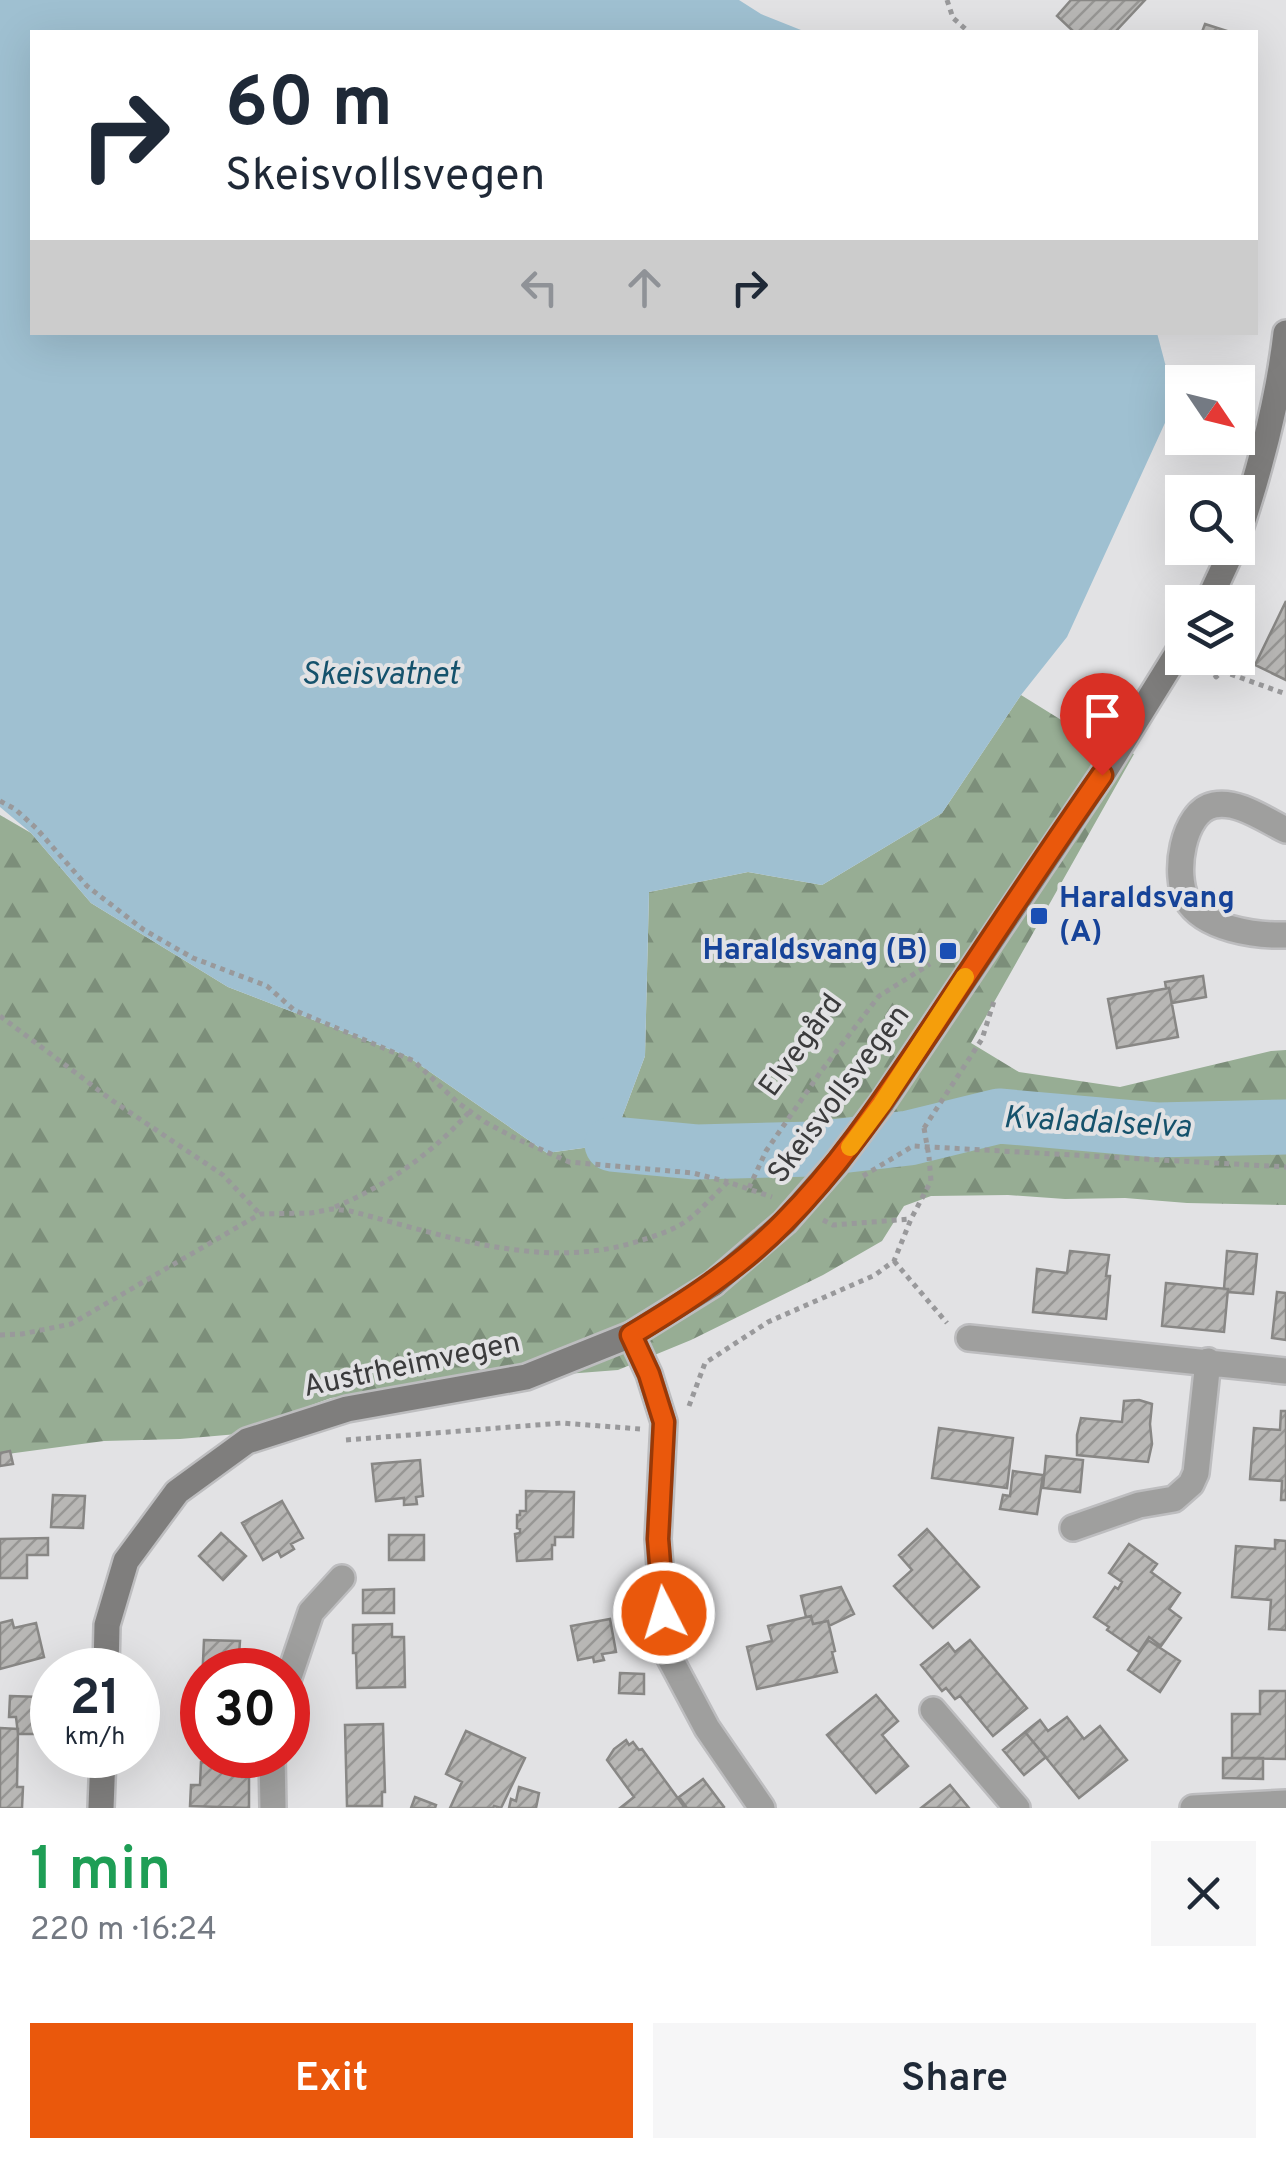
<!DOCTYPE html>
<meta charset="utf-8">
<style>
body{margin:0;font-family:Overpass,sans-serif;background:#f6f6f7;color:#1f2937;height:100vh;display:flex;flex-direction:column;font-size:38px;white-space:nowrap}
*{box-sizing:border-box;margin:0}
p{font-size:32px;color:#747a83}
.icon{flex:none;width:55px;height:55px;fill:none;stroke:currentColor;stroke-width:2;stroke-linecap:round;stroke-linejoin:round}
.map{position:relative;height:1808px;overflow:hidden}
.sheet{display:flex;flex-direction:column;background:#fff;flex:1}
.sheet>*{flex:none}
.top-card{position:absolute;left:30px;top:30px;width:1228px;height:305px;border-radius:0px;box-shadow:0 10px 40px #0002;background:#fff;color:#1f2937;overflow:hidden}
.needle{width:65px;rotate:125deg}
.controls{position:absolute;left:1165px;top:365px;display:grid;gap:20px}
.controls a{display:grid;place-items:center;width:90px;height:90px;border-radius:0px;background:#fff;box-shadow:0 10px 40px #0002;font-size:50px}
.speed{position:absolute;left:30px;top:1648px;display:flex;gap:20px;font-size:50px;font-weight:700;text-align:center}
.speed>*{display:grid;place-content:center;width:130px;height:130px;border-radius:50%;background:#fff;box-shadow:0 10px 40px #0002;line-height:1}
.speed small{font-size:25px;font-weight:400}
.speed .limit{border:15px solid #d22;background:#fff;color:#111}
.pin{position:absolute;display:grid;place-items:center;width:85px;height:85px;color:#fff;margin:-102px -42px;border-radius:50% 50% 50% 0;rotate:-45deg;box-shadow:0 0 10px #0007}
.pin .icon{rotate:45deg}
.me{position:absolute;width:110px;margin:-55px;rotate:355deg;stroke-linejoin:round;filter:drop-shadow(0 0 8px #0008)}
.turn{display:flex;align-items:center;gap:35px;height:210px;padding:0 30px;font-size:45px}
.turn .icon{width:130px;height:130px;stroke-width:2.5}
.turn b{display:block;font-size:70px;line-height:85px}
.lanes{display:flex;align-items:center;height:95px;padding:0 30px;background:#0003;justify-content:center;gap:50px;direction:ltr}
.lanes .off{opacity:.35}
.round{display:grid;place-items:center;flex:none;width:105px;height:105px;border-radius:0px;background:#f6f6f7}
.summary{display:flex;align-items:center;justify-content:space-between;height:170px;padding:0 30px}
h1{font-size:60px;font-weight:600;line-height:75px;color:#1e9e55}
.primary-button{display:flex;gap:20px;margin-top:auto;padding:20px 30px}
.primary-button a{flex:1;height:115px;border-radius:0px;background:#ea580c;color:#fff;font-size:40px;font-weight:600;line-height:115px;text-align:center}
.primary-button a+a{background:#f6f6f7;color:#1f2937}
.map>svg:first-child{display:block}
.forest{fill:url(#forest-firs)}
.water{fill:#9fc0d1}
.lines{fill:none;stroke-linecap:round;stroke-linejoin:round}
.river{stroke:#9fc0d1;stroke-width:55}
.building{fill:url(#building-hatch);stroke:#888785;stroke-width:2.5}
.street-casing{stroke:#bdbdbf;stroke-width:30}
.secondary-casing{stroke:#bdbdbf;stroke-width:30}
.path{stroke:#99999b;stroke-width:5;stroke-dasharray:5 5;stroke-linecap:butt}
.street{stroke:#9f9f9e;stroke-width:25}
.secondary{stroke:#7f7e7d;stroke-width:25}
.secondary-bridge-casing{stroke:#bdbdbf;stroke-width:30;stroke-linecap:butt}
.path-bridge{stroke:#99999b;stroke-width:5;stroke-dasharray:5 5;stroke-linecap:butt}
.secondary-bridge{stroke:#7f7e7d;stroke-width:25}
.route-casing{stroke:#983908;stroke-width:25}
.route{stroke:#ea580c;stroke-width:18}
.slow{stroke:#f59e0b;stroke-width:18}
.transit-dot{fill:#1a4fb4;stroke:#e2e2e4;stroke-width:4}
.labels{text-anchor:middle;dominant-baseline:central;stroke-width:8;stroke-linejoin:round;paint-order:stroke}
.transit-label{font-size:30px;font-weight:bold;fill:#164399;stroke:#e2e2e4;text-anchor:start}
.street-label{font-size:30px;fill:#3b3b3c;stroke:#e2e2e4}
.water-label{font-size:32px;font-style:italic;fill:#15526c;stroke:#e2e2e4}
</style>
<div class="map">
<svg width="1286" height="1808" viewBox="0 0 1286 1808">
<defs>
<pattern id="forest-firs" width="22" height="20" patternUnits="userSpaceOnUse" patternTransform="scale(2.5)"><rect width="22" height="20" fill="#97ad94"/><path d="M5 1l3.5 6h-7zM16 11l3.5 6h-7z" fill="#7c8e7a"/></pattern>
<pattern id="building-hatch" width="6" height="6" patternUnits="userSpaceOnUse" patternTransform="scale(2.5)"><rect width="6" height="6" fill="#b8b7b5"/><path d="M-1 1l2-2M0 6l6-6M5 7l2-2" fill="none" stroke="#979694"/></pattern>
</defs>
<rect width="100%" height="100%" fill="#e2e2e4"/>
<path class="forest" d="M1021,695L1079,731L1134,754L971,1043L1019,1072L1120,1087L1271,1051L1286,1050V1205L1187,1203L1125,1198L1065,1199L1008,1195L931,1196L904,1206L882,1241L823,1275L691,1340L618,1370L424,1385L331,1398L260,1424L249,1433L180,1439L104,1441L0,1455V815L31,833L91,903L228,987L407,1056L547,1153L612,1144L645,1056L649,892L748,872L822,885L942,813Z"/>
<path class="water" d="M0,0H739L761,14L806,32H32V332L1157,333L1175,401L1067,637L1021,695L942,813L822,885L748,872L649,892L645,1056L612,1144L547,1153L407,1056L228,987L91,903L31,833L0,807Z"/>
<g class="lines">
<path class="river" d="M612,1144L696,1152L814,1149L909,1138L999,1116L1157,1130L1286,1127"/>
</g>
<path class="building" d="M1071,0H1145L1115,32H1074L1057,16Z
M1205,24L1230,32H1202Z
M1286,601V680L1255,665Z
M1203,976L1206,997L1172,1003L1169,988H1166L1165,982Z
M1169,988L1178,1037L1117,1048L1108,999Z
M1070,1251L1109,1255L1106,1276H1110L1106,1319L1033,1312L1037,1269L1067,1273Z
M1227,1251L1257,1254L1253,1294L1228,1292V1289H1224Z
M1166,1283L1228,1289L1224,1332L1162,1326Z
M1277,1292L1286,1293V1340L1272,1338Z
M1139,1400L1152,1404L1150,1424L1152,1444L1148,1462L1077,1455V1435L1081,1418L1122,1422L1124,1401Z
M1281,1411H1286V1500H1281L1282,1481L1250,1479L1254,1428L1280,1430Z
M939,1428L1013,1438L1007,1488L932,1478Z
M10,1451L13,1464L0,1466V1453Z
M1046,1456L1083,1460L1080,1492L1043,1488Z
M420,1460L423,1496L416,1497L417,1504L404,1505V1498L376,1501L372,1464Z
M1013,1471L1043,1475L1037,1514L1000,1509L1003,1495L1010,1496Z
M526,1491L574,1492L573,1537H555V1545H552V1559L517,1561L515,1534L520,1533V1529L517,1528V1515H520V1511H526Z
M53,1495L85,1496L83,1528L51,1527Z
M282,1501L303,1538L291,1544L294,1549L281,1557L278,1551L263,1560L242,1523Z
M927,1529L979,1587L933,1628L894,1586L912,1570L899,1555Z
M221,1533L246,1556L223,1580L199,1556Z
M389,1535H424V1560H389Z
M48,1538V1555H27V1578H0V1539Z
M1275,1540L1286,1541V1630L1269,1629L1271,1600L1232,1597L1236,1546L1275,1549Z
M1129,1544L1157,1564L1151,1572L1180,1593L1169,1609L1181,1618L1161,1646L1149,1637L1139,1652L1107,1630L1109,1627L1094,1617L1115,1587L1118,1589L1122,1582L1109,1573Z
M841,1587L854,1614L829,1626L828,1621L813,1624L811,1616L806,1617L801,1596Z
M394,1589V1613H363V1590Z
M811,1616L813,1624L828,1621L835,1651L832,1652L837,1672L757,1689L747,1647L772,1641L768,1626Z
M610,1619L616,1652L602,1654L604,1660L594,1662L593,1657L578,1660L571,1626Z
M12,1620L14,1628L36,1623L44,1657L0,1669V1623Z
M392,1624V1637H404L405,1687L357,1688L356,1653H353V1625Z
M204,1640L240,1641L239,1655H248L247,1670H202V1683Z
M970,1640L1027,1708L993,1736L960,1696L955,1699L946,1688L942,1691L921,1665L948,1643L955,1652Z
M1148,1640L1180,1661L1160,1692L1128,1670Z
M620,1673L644,1674V1694L619,1693Z
M1260,1691H1286V1759L1232,1758V1714H1260Z
M876,1695L898,1721L882,1735L908,1766L876,1793L827,1735Z
M10,1696L41,1697V1734H18L16,1717H9Z
M1067,1717L1084,1739L1100,1726L1127,1760L1079,1798L1025,1732L1040,1720L1048,1731Z
M383,1724L385,1792H382V1806H347L345,1725Z
M0,1728L18,1729L17,1787H23L22,1808H0Z
M466,1731L525,1758L501,1808L494,1806L493,1808H450L462,1782L446,1774Z
M1025,1732L1046,1757L1024,1775L1003,1750Z
M626,1740L629,1745L633,1742L639,1750L642,1749L685,1808H620L634,1797L607,1760L614,1749Z
M1223,1758H1263V1779L1223,1778Z
M201,1762L242,1763V1777H249V1808L190,1806L191,1785H200Z
M703,1779L724,1807L723,1808H687L679,1797Z
M950,1785L969,1808H921Z
M519,1787L539,1793L536,1808H509L511,1799L516,1801Z
M415,1797L436,1805L435,1808H411Z"/>
<g class="lines">
<defs>
<path id="street" d="M1286,830C1265,820 1238,800 1214,805C1182,811 1173,876 1187,900C1204,929 1256,936 1286,935
M631,1335L649,1374L664,1422L658,1539L666,1651L707,1728L762,1808
M969,1338L1286,1371
M1073,1528L1139,1505L1174,1499L1191,1484L1196,1473L1208,1361
M288,1680L311,1612L342,1578
M933,1710L1017,1808
M272,1755L273,1808
M1193,1808L1286,1803"/>
<path id="secondary" d="M1238,535C1260,470 1278,402 1286,333
M1208,602L1233,548
M882,1103L1102,775L1182,646
M106,1670L107,1625L126,1561L177,1492L247,1441L347,1409L526,1377L631,1335L713,1284
M101,1808L103,1755"/>
</defs>
<use href="#street" class="street-casing"/>
<use href="#secondary" class="secondary-casing"/>
<path class="path" d="M947,0L953,18L969,32
M1202,661L1210,665L1216,677L1222,671L1286,694
M0,801L15,809L36,828L87,886L144,930L193,958L267,986L294,1010L414,1061L457,1102L485,1122L513,1137L569,1162L693,1173L728,1182
M0,1016L113,1101L223,1175L259,1213
M924,1128L982,1039L995,998
M863,1176L913,1146L1286,1167
M749,1188L766,1151L822,1070L879,996L930,964
M335,1207C386,1186 433,1153 470,1111
M823,1220L833,1225L911,1219
M894,1261L947,1323
M0,1335L22,1334L71,1324L260,1214L311,1213L332,1209L350,1211C444,1235 543,1272 639,1241C655,1236 675,1230 689,1219C703,1208 715,1194 728,1182L772,1197
M689,1406L705,1363L768,1322L875,1275L894,1261L911,1219L931,1181L929,1157
M346,1440L562,1423L640,1429"/>
<use href="#street" class="street"/>
<use href="#secondary" class="secondary"/>
<defs>
<path id="secondary-bridge" d="M713,1284L785,1222L836,1164L882,1103"/>
</defs>
<use href="#secondary-bridge" class="secondary-bridge-casing"/>
<path class="path-bridge" d="M924,1128L929,1157"/>
<use href="#secondary-bridge" class="secondary-bridge"/>
</g>
<g class="lines">
<defs>
<path id="route" d="M664,1613L658,1539L664,1422L649,1374L631,1335C686,1302 739,1268 784,1222C842,1164 886,1096 932,1028C988,943 1044,858 1102,775"/>
</defs>
<use href="#route" class="route-casing"/>
<use href="#route" class="route"/>
<path class="slow" d="M850,1147L882,1104L965,977"/>
</g>
<g class="transit-dot">
<rect x="1029" y="906" width="20" height="20" rx="5"/>
<rect x="938" y="941" width="20" height="20" rx="5"/>
</g>
<g class="labels">
<g class="transit-label">
<text x="1059" y="899">Haraldsvang<tspan x="1059" dy="34">(A)</tspan></text>
<text x="928" y="951" text-anchor="end">Haraldsvang (B)</text>
</g>
<g class="street-label">
<text transform="translate(802 1046) rotate(-54)">Elvegård</text>
<text transform="translate(840 1095) rotate(-53)">Skeisvollsvegen</text>
<text transform="translate(412 1366) rotate(-12)">Austrheimvegen</text>
</g>
<g class="water-label">
<text x="380" y="676">Skeisvatnet</text>
<text transform="translate(1097 1124) rotate(3)">Kvaladalselva</text>
</g>
</g>
</svg>
<div class="controls">
<a><svg class="needle" viewBox="-14 -14 28 28"><path d="M0-13l5 13h-10z" fill="#e53935"/><path d="M0 13l5-13h-10z" fill="#747a83"/></svg></a>
<a><svg class="icon" aria-label="search" viewBox="0 0 24 24"><circle cx="10" cy="10" r="6"/><path d="M15 15l6 6"/></svg></a>
<a><svg class="icon" aria-label="layers" viewBox="0 0 24 24"><path d="M12 4l9 5-9 5-9-5zM3 14l9 5 9-5"/></svg></a>
</div>
<div class="speed"><div>21<small>km/h</small></div><div class="limit">30</div></div>
<div class="pin" style="left:1102px;top:775px;background:#d93025"><svg class="icon" aria-label="arrive" viewBox="0 0 24 24"><path d="M6 21V4h12l-3 4 3 4H6"/></svg></div>
<svg class="me" style="left:664px;top:1613px" viewBox="-20 -20 40 40"><circle r="17" fill="#ea580c" stroke="#fff" stroke-width="3"/><path d="M0-11L8 9 0 5-8 9z" fill="#fff"/></svg>
<div class="top-card">
<div class="turn"><svg class="icon" aria-label="right" viewBox="0 0 24 24"><path d="M7 20v-9h11M14 6l5 5-5 5"/></svg><div><b>60 m</b>Skeisvollsvegen</div></div>
<div class="lanes"><svg class="icon off" aria-label="left" viewBox="0 0 24 24"><path d="M17 20v-9H6M10 6l-5 5 5 5"/></svg><svg class="icon off" aria-label="ahead" viewBox="0 0 24 24"><path d="M12 20V5M6 11l6-6 6 6"/></svg><svg class="icon" aria-label="right" viewBox="0 0 24 24"><path d="M7 20v-9h11M14 6l5 5-5 5"/></svg></div>
</div>
</div>
<section class="sheet">
<div class="summary"><div><h1>1 min</h1><p>220 m · 16:24</p></div><a class="round"><svg class="icon" aria-label="close" viewBox="0 0 24 24"><path d="M6 6l12 12M18 6L6 18"/></svg></a></div>
<div class="primary-button"><a>Exit</a><a>Share</a></div>
</section>
